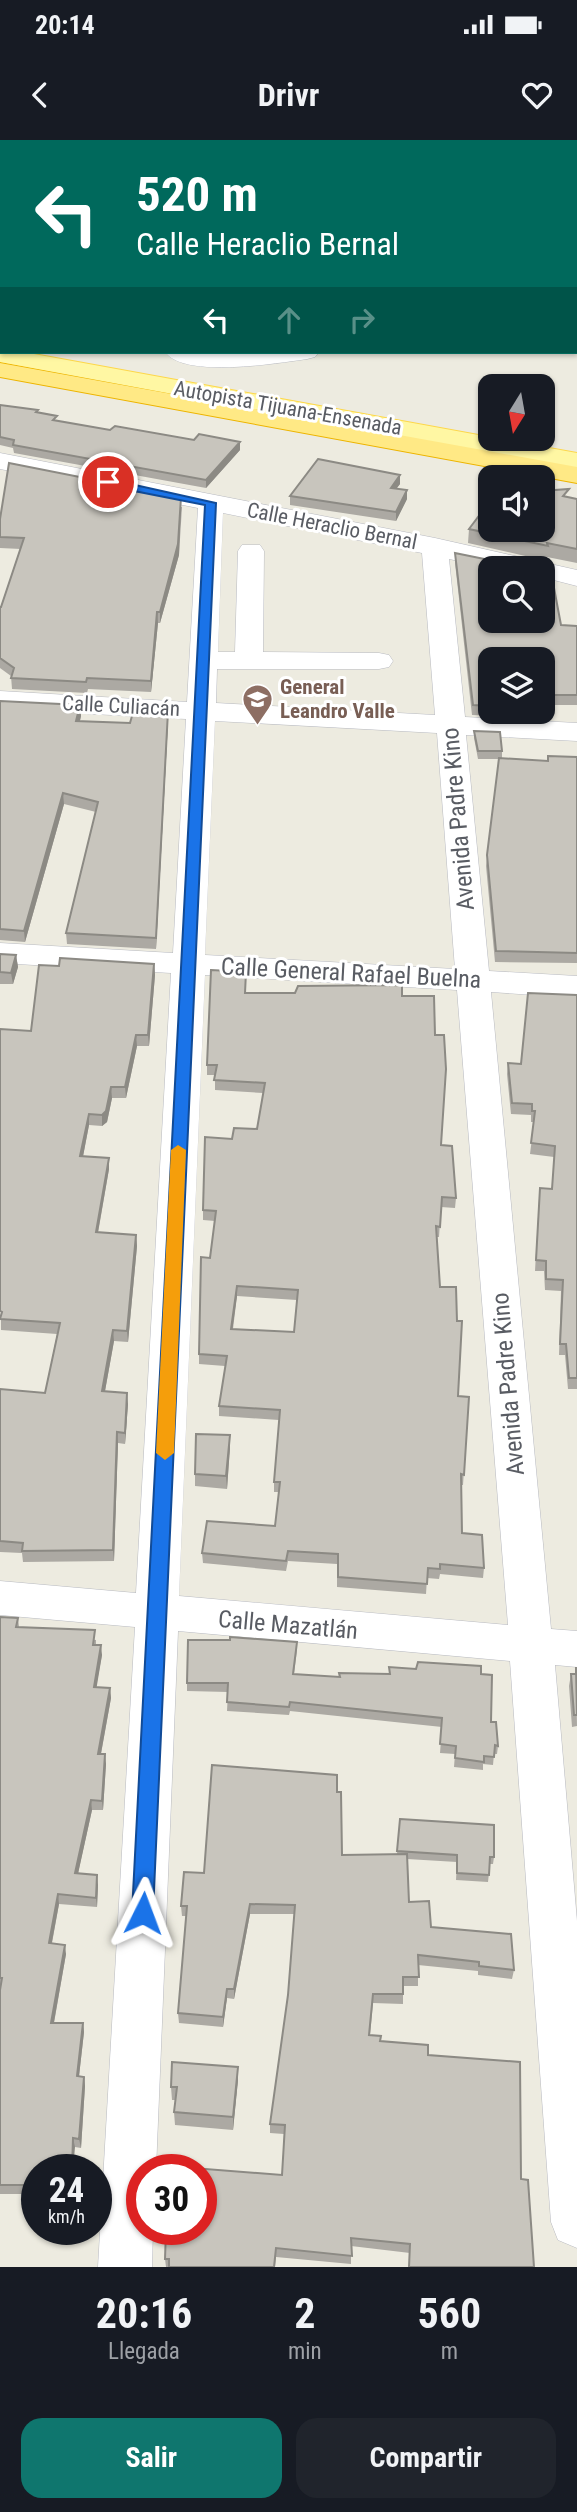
<!DOCTYPE html>
<html lang="es">
<meta charset="utf-8">
<style>
body{margin:0;font-family:"Roboto Condensed",sans-serif;background:#20242c;color:#f1f3f6;height:100vh;display:flex;flex-direction:column;font-size:26px;white-space:nowrap}
*{box-sizing:border-box;margin:0}
p{font-size:23px;color:#9ea1a6}
.icon{flex:none;width:38px;height:38px;fill:none;stroke:currentColor;stroke-width:2;stroke-linecap:round;stroke-linejoin:round}
.map{position:relative;height:2127px;overflow:hidden}
.side{display:flex;flex-direction:column;background:#171b24;flex:1}
.side>*{flex:none}
.banner{position:absolute;left:0px;top:0px;width:578px;height:214px;box-shadow:0 2px 5px #0004;background:#00695c;color:#fff;overflow:hidden}
.needle{width:46px;rotate:191deg}
.buttons{position:absolute;left:478px;top:234px;display:grid;gap:14px}
.buttons a{display:grid;place-items:center;width:77px;height:77px;border-radius:14px;background:#171b24;box-shadow:0 2px 5px #0004;font-size:35px}
.speed{position:absolute;left:21px;top:2014px;display:flex;gap:14px;font-size:35px;font-weight:700;text-align:center}
.speed>*{display:grid;place-content:center;width:91px;height:91px;border-radius:50%;background:#171b24;box-shadow:0 2px 5px #0004;line-height:1}
.speed small{font-size:18px;font-weight:400}
.speed .limit{border:10px solid #d22;background:#fff;color:#111}
.pin{position:absolute;display:grid;place-items:center;width:60px;height:60px;color:#fff;margin:-30px;border:4px solid #fff;border-radius:50%;box-shadow:0 2px 7px #0007}
.me{position:absolute;width:77px;margin:-38px;rotate:3deg;stroke-linejoin:round;filter:drop-shadow(0 0 5px #0008)}
.turn{display:flex;align-items:center;gap:24px;height:147px;padding:0 21px;font-size:32px}
.turn .icon{width:91px;height:91px;stroke-width:2.5}
.turn b{display:block;font-size:49px;line-height:60px}
.lanes{display:flex;align-items:center;height:66px;padding:0 21px;background:#0003;justify-content:center;gap:35px;direction:ltr}
.lanes .off{opacity:.35}
.eta{display:flex;justify-content:space-evenly;align-items:center;height:119px;text-align:center}
.eta b{font-size:42px;font-weight:700;line-height:49px}
.button{display:flex;gap:14px;margin-top:auto;padding:14px 21px}
.button a{flex:1;height:80px;border-radius:21px;background:#0f766e;color:#fff;font-size:28px;font-weight:700;line-height:80px;text-align:center}
.button a+a{background:#20242c;color:#f1f3f6}
.status{display:flex;justify-content:space-between;align-items:center;height:49px;padding:0 35px;background:#171b24;direction:ltr}
.status svg{height:19px;fill:currentColor}
header{display:flex;justify-content:space-between;align-items:center;height:91px;padding:0 21px;background:#171b24;font-size:32px;font-weight:700}
.map>svg:first-child{display:block}
.lines{fill:none;stroke-linecap:round;stroke-linejoin:round}
.minor-casing{stroke:#b8bac1;stroke-width:1}
.major-casing{stroke:#fdd74a;stroke-width:2}
.highway-casing{stroke:#edb400;stroke-width:2}
.minor{fill:#fff;fill-rule:evenodd}
.major{fill:#fff7a3;fill-rule:evenodd}
.highway{fill:#ffe985;fill-rule:evenodd}
.wall{fill:#aca9a3;fill-rule:evenodd}
.shaded-wall{fill:#8c8a84}
.building{fill:#c8c5bd;stroke:#8c8a84;stroke-width:2;fill-rule:evenodd}
.route{fill:#1a73e8;stroke:#114b97;stroke-width:2}
.slow{fill:#f59e0b}
.labels{text-anchor:middle;dominant-baseline:central;stroke-width:6;stroke-linejoin:round;paint-order:stroke}
.far-street-label{font-size:21px;fill:#595c63;stroke:#fff}
.far-education-label{font-size:21px;font-weight:bold;fill:#785e54;stroke:#fff;text-anchor:start}
.street-label{font-size:24px;fill:#595c63;stroke:#fff}
</style>
<div class="status"><b>20:14</b><svg viewBox="0 0 49 12"><path d="M0 12V9h3v3zM5 12V6h3v6zM10 12V3h3v9zM15 12V0h3v12zM26 1h20v11H26zM47 4h2v5h-2z"/></svg></div>
<header><svg class="icon" aria-label="back" viewBox="0 0 24 24"><path d="M15 5l-7 7 7 7"/></svg>Drivr<svg class="icon" aria-label="heart" viewBox="0 0 24 24"><path d="M12 20l-8-8c-3-5 5-10 8-4 3-6 11-1 8 4z"/></svg></header>
<div class="map">
<svg width="577" height="2127" viewBox="0 0 577 2127">
<rect width="100%" height="100%" fill="#edebe0"/>
<g class="lines">
<defs>
<path id="minor" d="M0,91H2V105H0Z
M0,128L2,129V143L0,142Z
M576,146H577V161L576,160Z
M576,181H577V195H576Z
M165,212H319L315,217L307,219C278,223 184,239 165,212Z
M0,313L435,398L577,430V446L542,437V429H499L449,419L465,577L577,583V601L466,595L489,831L577,836V858L491,852L551,1489L577,1491V1527L555,1525L577,1781V2108L558,2100L551,2082L510,1521L178,1491L156,2030H142V2090H153L152,2127H98L135,1487L0,1475V1441L136,1453L171,833L0,823V803L173,813L186,579L0,569V551L187,562L198,368L0,329ZM223,373L422,413L435,575L216,563L217,529H379L389,527L393,521L389,515L379,513L263,512L264,411L260,405H242L238,411L235,512H218ZM215,581L437,593L455,829L205,815ZM205,835L457,850L508,1485L179,1456Z"/>
<path id="major" d="M2,56V70L0,71V57Z
M0,181H2V195H0Z
M0,208L2,212H23L577,313V329L0,222Z"/>
<path id="highway" d="M0,223L577,327V343L0,237Z"/>
</defs>
<use href="#minor" class="minor-casing"/>
<use href="#major" class="major-casing"/>
<use href="#highway" class="highway-casing"/>
<use href="#minor" class="minor"/>
<use href="#major" class="major"/>
<use href="#highway" class="highway"/>
</g>
<path class="wall" d="M0,265L39,273L57,281L110,290L240,310L206,348L14,313L13,308L0,305Z
M400,335V344L396,349L407,350V359L396,381L290,365V356Z
M568,357L577,359V423L547,417V421L468,403L469,389Z
M182,367L179,415L160,483H158L151,552L88,549L87,553L12,549L11,536L0,528V467H1L21,409L0,408V379Z
M455,413L541,429L561,485L577,486V565H542V520H490V572H497V576L472,575L455,423Z
M0,561L80,565L81,576L80,581L130,583L168,571V582L156,809L67,804L66,793L96,672L64,664L25,802L0,800Z
M474,591L502,611V618L548,621L577,617V823L495,822L486,726L499,619H478L474,598Z
M0,814L16,815L18,827L13,844H0Z
M154,824L155,835L149,906H137L126,958H112L107,982L102,986L89,985L83,1016L109,1018V1029L98,1093L136,1095L137,1106L128,1202L114,1201L105,1251L128,1264L125,1304L118,1303L114,1421L23,1422L22,1413L0,1412V1249L45,1253L57,1194L1,1190L0,889L31,891L59,826Z
M246,853L402,856L456,1058L455,1068L441,1067L439,1097H437L440,1147L458,1256L469,1257L463,1345H461L462,1393L484,1428L483,1438L440,1434L439,1439L427,1438L426,1454L337,1447V1424L288,1421L286,1431L203,1423L202,1413L275,1386L279,1352H274V1342L279,1280L219,1276V1266L225,1226L199,1224V1214L215,1081L203,1080V1070L232,999L257,989L263,953L215,950V935H207V925ZM237,1156L297,1160L294,1192L233,1189Z
M577,855V1249H568L565,1215H559L561,1151L545,1150L544,1131H535L539,1059L552,1049L554,1017L530,1014L534,982H531V975L511,974L507,934L508,923L521,924Z
M230,1307L227,1349L195,1346V1334Z
M0,1477L18,1478L19,1487L96,1500V1505L102,1515L96,1547L110,1548L111,1558L101,1614L106,1624L103,1670H92L78,1733L98,1745L97,1767L59,1764L52,1803L66,1814L54,1883H83L84,1892L79,1936L84,1937L85,1946L81,2008L75,2007L37,2030V2054H0Z
M230,1500L297,1510L294,1534L340,1537L389,1534V1527L481,1534L491,1582L498,1606L497,1614H494L493,1625L483,1624V1630L454,1627L455,1614L440,1613L442,1587L290,1571L289,1575L227,1571L228,1552L187,1551V1543Z
M576,1527L577,1586L572,1587L569,1546L571,1534H575Z
M337,1652L342,1715L397,1714L400,1679L494,1717L493,1724H490L488,1742L456,1740L457,1722L407,1719L409,1762L431,1787L514,1830L512,1839L478,1835V1831L418,1825V1846H403V1864L373,1863L370,1895L380,1901L428,1905L410,2113L351,2106V2124L276,2117L275,2127H166L165,2119L282,2035L284,1994L270,1993V1984L288,1855L294,1774H250L234,1859L227,1858L223,1887L179,1883L178,1873L187,1776H182L181,1766L204,1733Z
M238,1927V1940L233,1990L175,1985L174,1972L176,1960H172L171,1947Z"/>
<path class="shaded-wall" d="M240,302V310L206,348V340Z
M400,335V344L390,357L391,348Z
M407,350V359L396,381V372Z
M181,357L179,415L160,483V472Z
M157,472L158,483L151,552V541Z
M80,565L81,576L77,592L76,581Z
M168,571V582L156,809V798Z
M63,653L64,664L25,802L24,791Z
M16,815L18,827L13,844L11,833Z
M154,824L155,835L149,906L148,895Z
M136,895L137,906L126,958L125,947Z
M111,947L112,958L107,982L102,986V975Z
M89,974V985L81,1027L80,1016Z
M109,1018V1029L96,1103V1092Z
M136,1095L137,1106L128,1202L127,1191Z
M237,1146V1156L231,1199V1189Z
M113,1190L114,1201L103,1262L102,1251Z
M127,1253L128,1264L125,1304V1293Z
M117,1292L118,1303L114,1421L113,1410Z
M230,1295V1307L227,1349L226,1336Z
M101,1505L102,1515L95,1557L94,1547Z
M110,1548L111,1558L99,1624L98,1614Z
M105,1614L106,1624L103,1670L102,1661Z
M91,1660L92,1670L76,1743L75,1733Z
M97,1735L98,1745L97,1767L96,1758Z
M58,1754L59,1764L50,1812L49,1803Z
M250,1764V1774L234,1859V1849Z
M65,1805L66,1814L52,1893L51,1883Z
M227,1849V1858L223,1887V1877Z
M83,1883L84,1892L78,1945L77,1936Z
M238,1927V1940L233,1990V1977Z
M84,1937L85,1946L81,2008L79,1999Z
M73,1998L75,2007L73,2030H72Z"/>
<path class="building" d="M0,0H577V15L576,16V2H2V48L0,47Z
M576,26L577,31V75H576Z
M2,64V81L0,80V65Z
M576,86L577,91V137H576Z
M2,154V166H0V155Z
M0,265L38,270L36,272L57,276L53,280L110,290L115,286L194,300L199,294L240,302L206,340L13,305L14,300L0,297Z
M318,319L400,335L391,348L407,350L396,372L290,356Z
M9,323L181,357L178,404L160,472H157L151,541L87,538L86,542L11,538L14,528L0,518V467H1L24,398L0,397V379Z
M569,349L563,356L577,359V409L547,403L548,406L469,389L490,361V390H542V351Z
M455,413L499,422H540L541,429H490V481H542V429L551,432L561,485L577,486V555H542V520H490V566L473,565Z
M0,561L80,565L76,581L130,583L134,569L168,571L156,798L66,793L98,662L63,653L24,791L0,789Z
M474,591L500,592L502,611H478Z
M548,616L577,617V813L496,811L487,715L499,618L548,621Z
M0,814L16,815L11,833L0,832Z
M60,818L154,824L148,895H136L125,947H111L106,971L102,975L89,974L80,1016L109,1018L96,1092L136,1095L127,1191L113,1190L102,1251L127,1253L125,1293L117,1292L113,1410L22,1411L23,1403L0,1401V1249L45,1253L60,1183L0,1179L2,1172L0,1171V889L31,891L39,825L59,826Z
M211,830L246,832L245,853H295L298,846L402,845V856H434L435,895H444L446,929L441,1005L452,1006L456,1058L442,1057L440,1087L436,1086L440,1147H456L457,1181H462L458,1256L469,1257L464,1335L461,1334L462,1393L482,1395L484,1428L440,1424V1429L428,1428L427,1444L338,1437V1414L288,1411L286,1421L202,1413L207,1381L275,1386L280,1342H274L280,1270L219,1266L227,1216L199,1214L201,1117L210,1118L216,1071L203,1070L205,997L232,999L234,988L257,989L265,943L214,940L217,925H207ZM237,1146L298,1150L294,1192L231,1189Z
M528,853L577,855V1238H569L566,1204H560L563,1140L546,1139V1121L536,1120L540,1048L552,1049L555,1006L531,1003L535,971H532V964L512,963L508,923L521,924Z
M196,1294L230,1295L226,1336L195,1334Z
M0,1477L18,1478L16,1487L95,1490L93,1505H101L94,1547L110,1548L98,1614H105L102,1661L91,1660L75,1733L97,1735L96,1758L58,1754L49,1803L65,1805L51,1883H83L77,1936L84,1937L79,1999L73,1998L72,2030H37V2045H0V1850L2,1838H0Z
M230,1497L297,1502L293,1534L340,1537L339,1533L390,1534L389,1527L416,1529L418,1522L481,1526V1534L492,1535L491,1582H496L498,1606L495,1605L494,1617L484,1616V1622L455,1618L456,1606L440,1604L442,1578L290,1562L289,1567L227,1562L228,1543H187L188,1500H230Z
M576,1527L577,1575H574L571,1534H576Z
M212,1625L337,1635V1652H341L342,1715L407,1714L409,1762L429,1761L431,1787L511,1794L514,1830L479,1826V1822L418,1815L419,1837H403V1854H373L369,1895L381,1896L380,1901L428,1905V1915L520,1922L521,2039L528,2040L534,2127H409L410,2104L351,2098L352,2116L276,2108L274,2127H169V2119H165L166,2090H201V2030H168V2026L282,2035L285,1985L270,1984L288,1855L295,1765L250,1764L234,1849H227L223,1877L178,1873L187,1766H181L184,1732L204,1733Z
M400,1679L494,1685V1717H490L489,1735L457,1733V1715L397,1711Z
M172,1922L238,1927L233,1977L174,1972L177,1947H171Z"/>
<path class="route" d="M108,339L216,363L153,1773L150,1780L143,1782L135,1780L132,1773L205,365L104,345L102,342Z"/>
<path class="slow" d="M178,1005L186,1010L174,1313L165,1320L156,1313L171,1010Z"/>
<defs>
<symbol id="school-pin" viewBox="-11 -11 22 30"><path d="M0 17L-7.5 6A9.5 9.5 0 1 1 7.5 6Z" fill="#8d6e63" stroke="#fff"/><path d="M0-5L7-2L0 1L-7-2ZM-4 1L0 2.5L4 1V4Q0 6-4 4Z" fill="#fff"/></symbol>
</defs>
<g fill-rule="evenodd">
<use href="#school-pin" x="240" y="542" width="35" height="47"/>
</g>
<g class="labels">
<g class="far-street-label">
<text transform="translate(288 268) rotate(10)">Autopista Tijuana-Ensenada</text>
<text transform="translate(332 386) rotate(11)">Calle Heraclio Bernal</text>
<text transform="translate(121 566) rotate(3)">Calle Culiacán</text>
</g>
<g class="far-education-label">
<text x="280" y="547">General<tspan x="280" dy="24">Leandro Valle</tspan></text>
</g>
<g class="street-label">
<text transform="translate(458 679) rotate(-95)">Avenida Padre Kino</text>
<text transform="translate(351 833) rotate(3)">Calle General Rafael Buelna</text>
<text transform="translate(508 1244) rotate(-95)">Avenida Padre Kino</text>
<text transform="translate(288 1485) rotate(5)">Calle Mazatlán</text>
</g>
</g>
</svg>
<div class="buttons">
<a><svg class="needle" viewBox="-14 -14 28 28"><path d="M0-13l5 13h-10z" fill="#e53935"/><path d="M0 13l5-13h-10z" fill="#9ea1a6"/></svg></a>
<a><svg class="icon" aria-label="sound" viewBox="0 0 24 24"><path d="M4 9h4l5-4v14l-5-4H4zM17 9q2 3 0 6"/></svg></a>
<a><svg class="icon" aria-label="search" viewBox="0 0 24 24"><circle cx="10" cy="10" r="6"/><path d="M15 15l6 6"/></svg></a>
<a><svg class="icon" aria-label="layers" viewBox="0 0 24 24"><path d="M12 4l9 5-9 5-9-5zM3 14l9 5 9-5"/></svg></a>
</div>
<div class="speed"><div>24<small>km/h</small></div><div class="limit">30</div></div>
<div class="pin" style="left:108px;top:342px;background:#d93025"><svg class="icon" aria-label="arrive" viewBox="0 0 24 24"><path d="M6 21V4h12l-3 4 3 4H6"/></svg></div>
<svg class="me" style="left:143px;top:1773px" viewBox="-20 -20 40 40"><path d="M0-17L14 15 0 8-14 15z" fill="#1a73e8" stroke="#fff" stroke-width="4"/></svg>
<div class="banner">
<div class="turn"><svg class="icon" aria-label="left" viewBox="0 0 24 24"><path d="M17 20v-9H6M10 6l-5 5 5 5"/></svg><div><b>520 m</b>Calle Heraclio Bernal</div></div>
<div class="lanes"><svg class="icon" aria-label="left" viewBox="0 0 24 24"><path d="M17 20v-9H6M10 6l-5 5 5 5"/></svg><svg class="icon off" aria-label="ahead" viewBox="0 0 24 24"><path d="M12 20V5M6 11l6-6 6 6"/></svg><svg class="icon off" aria-label="right" viewBox="0 0 24 24"><path d="M7 20v-9h11M14 6l5 5-5 5"/></svg></div>
</div>
</div>
<section class="side">
<div class="eta">
<div><b>20:16</b><p>Llegada</p></div>
<div><b>2</b><p>min</p></div>
<div><b>560</b><p>m</p></div>
</div>
<div class="button"><a>Salir</a><a>Compartir</a></div>
</section>
